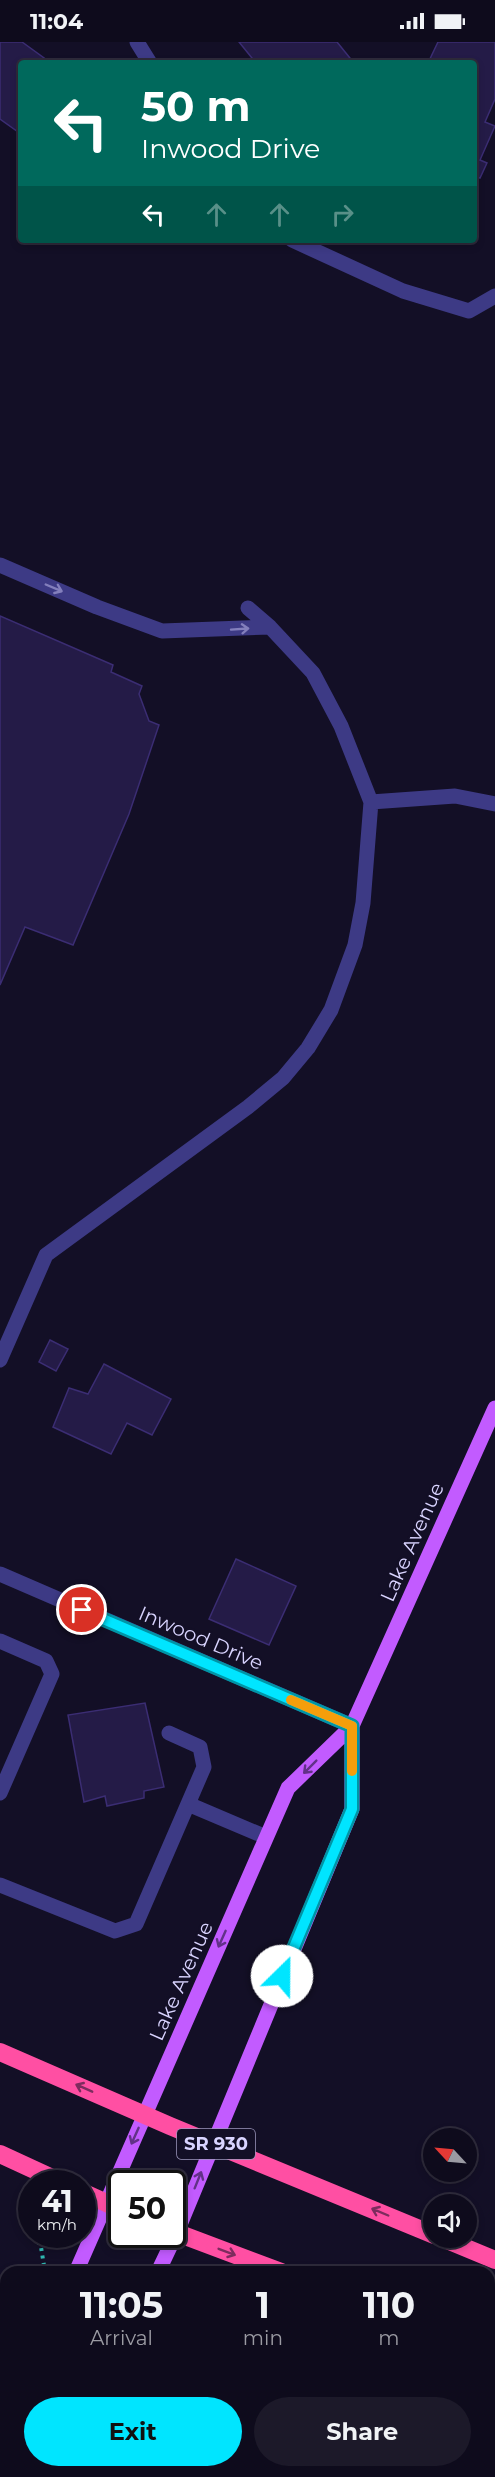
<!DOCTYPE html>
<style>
body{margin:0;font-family:Montserrat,sans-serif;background:#1c1929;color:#f1f3f6;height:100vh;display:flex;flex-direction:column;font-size:22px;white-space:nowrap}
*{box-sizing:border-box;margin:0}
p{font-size:20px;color:#9b9ba3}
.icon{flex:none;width:33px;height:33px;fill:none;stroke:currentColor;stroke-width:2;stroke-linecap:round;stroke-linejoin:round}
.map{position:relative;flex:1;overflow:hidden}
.side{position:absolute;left:0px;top:2224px;width:495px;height:212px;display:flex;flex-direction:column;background:#0e0b1c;border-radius:18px 18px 0 0;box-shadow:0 3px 9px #0003,0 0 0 2px #2e2b3b}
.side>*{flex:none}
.guide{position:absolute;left:18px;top:18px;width:459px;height:183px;border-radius:6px;box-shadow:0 3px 9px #0003,0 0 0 2px #2e2b3b;background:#00695c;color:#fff;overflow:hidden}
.needle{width:39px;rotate:296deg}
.fabs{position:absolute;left:423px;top:2086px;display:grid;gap:12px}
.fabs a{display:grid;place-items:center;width:54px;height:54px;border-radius:50%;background:#0e0b1c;box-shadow:0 3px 9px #0003,0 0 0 2px #2e2b3b;font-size:30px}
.speed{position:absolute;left:18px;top:2128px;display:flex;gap:12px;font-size:30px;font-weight:700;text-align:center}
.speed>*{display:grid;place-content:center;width:78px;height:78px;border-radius:50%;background:#0e0b1c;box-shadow:0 3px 9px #0003,0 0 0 2px #2e2b3b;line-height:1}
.speed small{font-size:15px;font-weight:400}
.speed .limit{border:3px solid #111;border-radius:9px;background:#fff;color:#111}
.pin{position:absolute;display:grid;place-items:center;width:51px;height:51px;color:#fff;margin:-26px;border:3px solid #fff;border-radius:50%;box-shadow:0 2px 6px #0007}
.me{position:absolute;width:66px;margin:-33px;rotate:23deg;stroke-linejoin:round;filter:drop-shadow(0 0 4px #0008)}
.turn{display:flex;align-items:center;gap:21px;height:126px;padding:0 24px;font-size:27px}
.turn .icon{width:78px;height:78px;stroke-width:2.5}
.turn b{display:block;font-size:42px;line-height:51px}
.lanes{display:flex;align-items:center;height:57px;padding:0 24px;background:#0003;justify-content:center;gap:30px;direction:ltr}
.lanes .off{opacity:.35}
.eta{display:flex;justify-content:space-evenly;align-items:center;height:102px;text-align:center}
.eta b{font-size:36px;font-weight:700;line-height:42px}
.button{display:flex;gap:12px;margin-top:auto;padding:12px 24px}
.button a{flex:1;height:69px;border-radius:36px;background:#00e5ff;color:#111;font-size:24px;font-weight:700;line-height:69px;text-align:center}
.button a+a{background:#1c1929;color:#f1f3f6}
.status{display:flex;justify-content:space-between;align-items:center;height:42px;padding:0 30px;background:#0e0b1c;direction:ltr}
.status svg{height:16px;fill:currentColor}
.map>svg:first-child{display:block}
.building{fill:#241b47;stroke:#3b2d73;stroke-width:1.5}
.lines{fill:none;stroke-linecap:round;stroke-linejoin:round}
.path{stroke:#2fb8b0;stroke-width:4;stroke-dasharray:3 4.5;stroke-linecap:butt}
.minor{stroke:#3d3a85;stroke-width:15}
.major{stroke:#c25bff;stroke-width:15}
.highway{stroke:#ff4fa3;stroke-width:18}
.oneway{stroke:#837fbc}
.oneway2{stroke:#623188}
.oneway3{stroke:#7d2c5e}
.route-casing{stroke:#0095a6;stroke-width:15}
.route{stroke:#00e5ff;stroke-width:10}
.slow{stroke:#f59e0b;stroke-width:10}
.labels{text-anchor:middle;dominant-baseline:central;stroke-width:4.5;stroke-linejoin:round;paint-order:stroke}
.shield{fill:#130f26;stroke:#9e99be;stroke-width:1.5}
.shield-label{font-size:18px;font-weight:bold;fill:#d9d4ff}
.street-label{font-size:20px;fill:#d9d4ff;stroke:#130f26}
</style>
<div class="status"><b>11:04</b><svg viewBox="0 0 49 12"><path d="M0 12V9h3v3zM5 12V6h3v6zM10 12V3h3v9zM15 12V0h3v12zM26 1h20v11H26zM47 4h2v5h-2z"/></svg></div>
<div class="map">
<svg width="495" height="2435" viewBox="0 0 495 2435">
<rect width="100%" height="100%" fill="#130f26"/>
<path class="building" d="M0,0H22L51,21H21V92L0,77Z
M239,0H337L354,21H256Z
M438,0H495V57L485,80L495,84L480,118L487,121L480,136L474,134V21H428Z
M0,574L113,623L111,630L142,644L139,652L149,679L159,683L129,772L73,903L25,885L0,943Z
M50,1298L68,1307L56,1329L39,1320Z
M104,1322L171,1357L152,1393L127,1381L111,1412L53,1385L69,1346L88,1352Z
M236,1517L296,1544L269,1603L209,1577Z
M145,1661L164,1745L144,1749V1756L107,1764L105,1754L84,1760L68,1673Z
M210,2430H237L236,2434L239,2435H208Z"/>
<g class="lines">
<path class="path" d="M28,2183L32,2189
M34,2193L41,2205L45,2230
M0,2363L6,2350"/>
<path class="minor" d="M137,0L150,21
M292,198L403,249L469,269L495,254
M0,523L97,565L162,589L270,585
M371,760L455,754L495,762
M0,1318L46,1213L248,1065L283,1036L308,1006L331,968L355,903L363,861L371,760L341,684L313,631L270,585L248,566
M0,1532L352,1684
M0,1599L46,1619L52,1632L0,1751
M188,1762L266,1795
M0,1843L115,1889L136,1882L204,1725L200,1705L169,1691
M489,2416L495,2419
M415,2435L418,2430"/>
<path class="major" d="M76,2230L288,1746L352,1684L495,1366
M158,2230L177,2190L352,1767V1684
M0,2408L6,2394
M62,2435L64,2430"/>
<path class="highway" d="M0,2010L170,2084L434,2193
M0,2112L65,2142
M82,2150L122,2168
M172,2189L281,2230
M442,2196L495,2218
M489,2311L495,2313"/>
</g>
<defs><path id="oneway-shaft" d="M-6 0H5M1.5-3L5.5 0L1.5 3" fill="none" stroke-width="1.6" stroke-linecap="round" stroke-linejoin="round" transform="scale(1.5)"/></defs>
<g class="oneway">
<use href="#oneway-shaft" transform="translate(54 546) rotate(23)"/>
<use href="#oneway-shaft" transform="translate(240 587) rotate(-4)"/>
</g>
<g class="oneway2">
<use href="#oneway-shaft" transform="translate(310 1725) rotate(135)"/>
<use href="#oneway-shaft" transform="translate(222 1897) rotate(114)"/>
<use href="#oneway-shaft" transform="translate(135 2094) rotate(114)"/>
<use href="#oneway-shaft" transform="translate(198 2138) rotate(-68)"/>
</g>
<g class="oneway3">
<use href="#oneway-shaft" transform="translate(84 2046) rotate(-156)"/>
<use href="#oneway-shaft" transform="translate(380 2170) rotate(-157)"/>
<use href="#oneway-shaft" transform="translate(227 2210) rotate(21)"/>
</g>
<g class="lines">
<defs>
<path id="route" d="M82,1568L352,1684V1767L282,1934"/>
</defs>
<use href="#route" class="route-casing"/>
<use href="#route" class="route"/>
<path class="slow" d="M291,1658L352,1684V1729"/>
</g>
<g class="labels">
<rect class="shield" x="177" y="2087" width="78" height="30" rx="4.5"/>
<g class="shield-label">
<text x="216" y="2102">SR 930</text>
</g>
<g class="street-label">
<text transform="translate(412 1500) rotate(-66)">Lake Avenue</text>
<text transform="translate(201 1596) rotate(23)">Inwood Drive</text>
<text transform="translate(181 1939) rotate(-66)">Lake Avenue</text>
</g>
</g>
</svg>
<div class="fabs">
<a><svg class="needle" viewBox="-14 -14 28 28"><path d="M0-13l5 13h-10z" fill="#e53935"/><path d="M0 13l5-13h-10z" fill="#9b9ba3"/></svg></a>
<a><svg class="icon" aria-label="sound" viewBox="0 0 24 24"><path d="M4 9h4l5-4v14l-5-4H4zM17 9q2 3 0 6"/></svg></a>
</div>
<div class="speed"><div>41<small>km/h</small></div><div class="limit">50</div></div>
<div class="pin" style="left:82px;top:1568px;background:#d93025"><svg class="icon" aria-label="arrive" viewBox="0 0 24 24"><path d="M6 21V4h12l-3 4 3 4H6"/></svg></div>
<svg class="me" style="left:282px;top:1934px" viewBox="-20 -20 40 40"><circle r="19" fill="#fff"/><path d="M0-13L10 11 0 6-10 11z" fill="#00e5ff"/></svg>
<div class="guide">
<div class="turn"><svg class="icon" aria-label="left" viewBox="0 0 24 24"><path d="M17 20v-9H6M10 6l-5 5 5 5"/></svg><div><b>50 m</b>Inwood Drive</div></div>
<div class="lanes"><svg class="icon" aria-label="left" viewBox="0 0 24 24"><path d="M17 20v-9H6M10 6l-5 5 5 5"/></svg><svg class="icon off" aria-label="ahead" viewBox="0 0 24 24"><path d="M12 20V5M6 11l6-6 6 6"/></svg><svg class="icon off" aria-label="ahead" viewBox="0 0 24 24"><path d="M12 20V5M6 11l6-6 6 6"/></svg><svg class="icon off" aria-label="right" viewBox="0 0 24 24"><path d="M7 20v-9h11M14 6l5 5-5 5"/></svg></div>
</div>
<section class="side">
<div class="eta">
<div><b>11:05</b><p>Arrival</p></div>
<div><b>1</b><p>min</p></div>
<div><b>110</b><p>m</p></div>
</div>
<div class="button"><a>Exit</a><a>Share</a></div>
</section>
</div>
